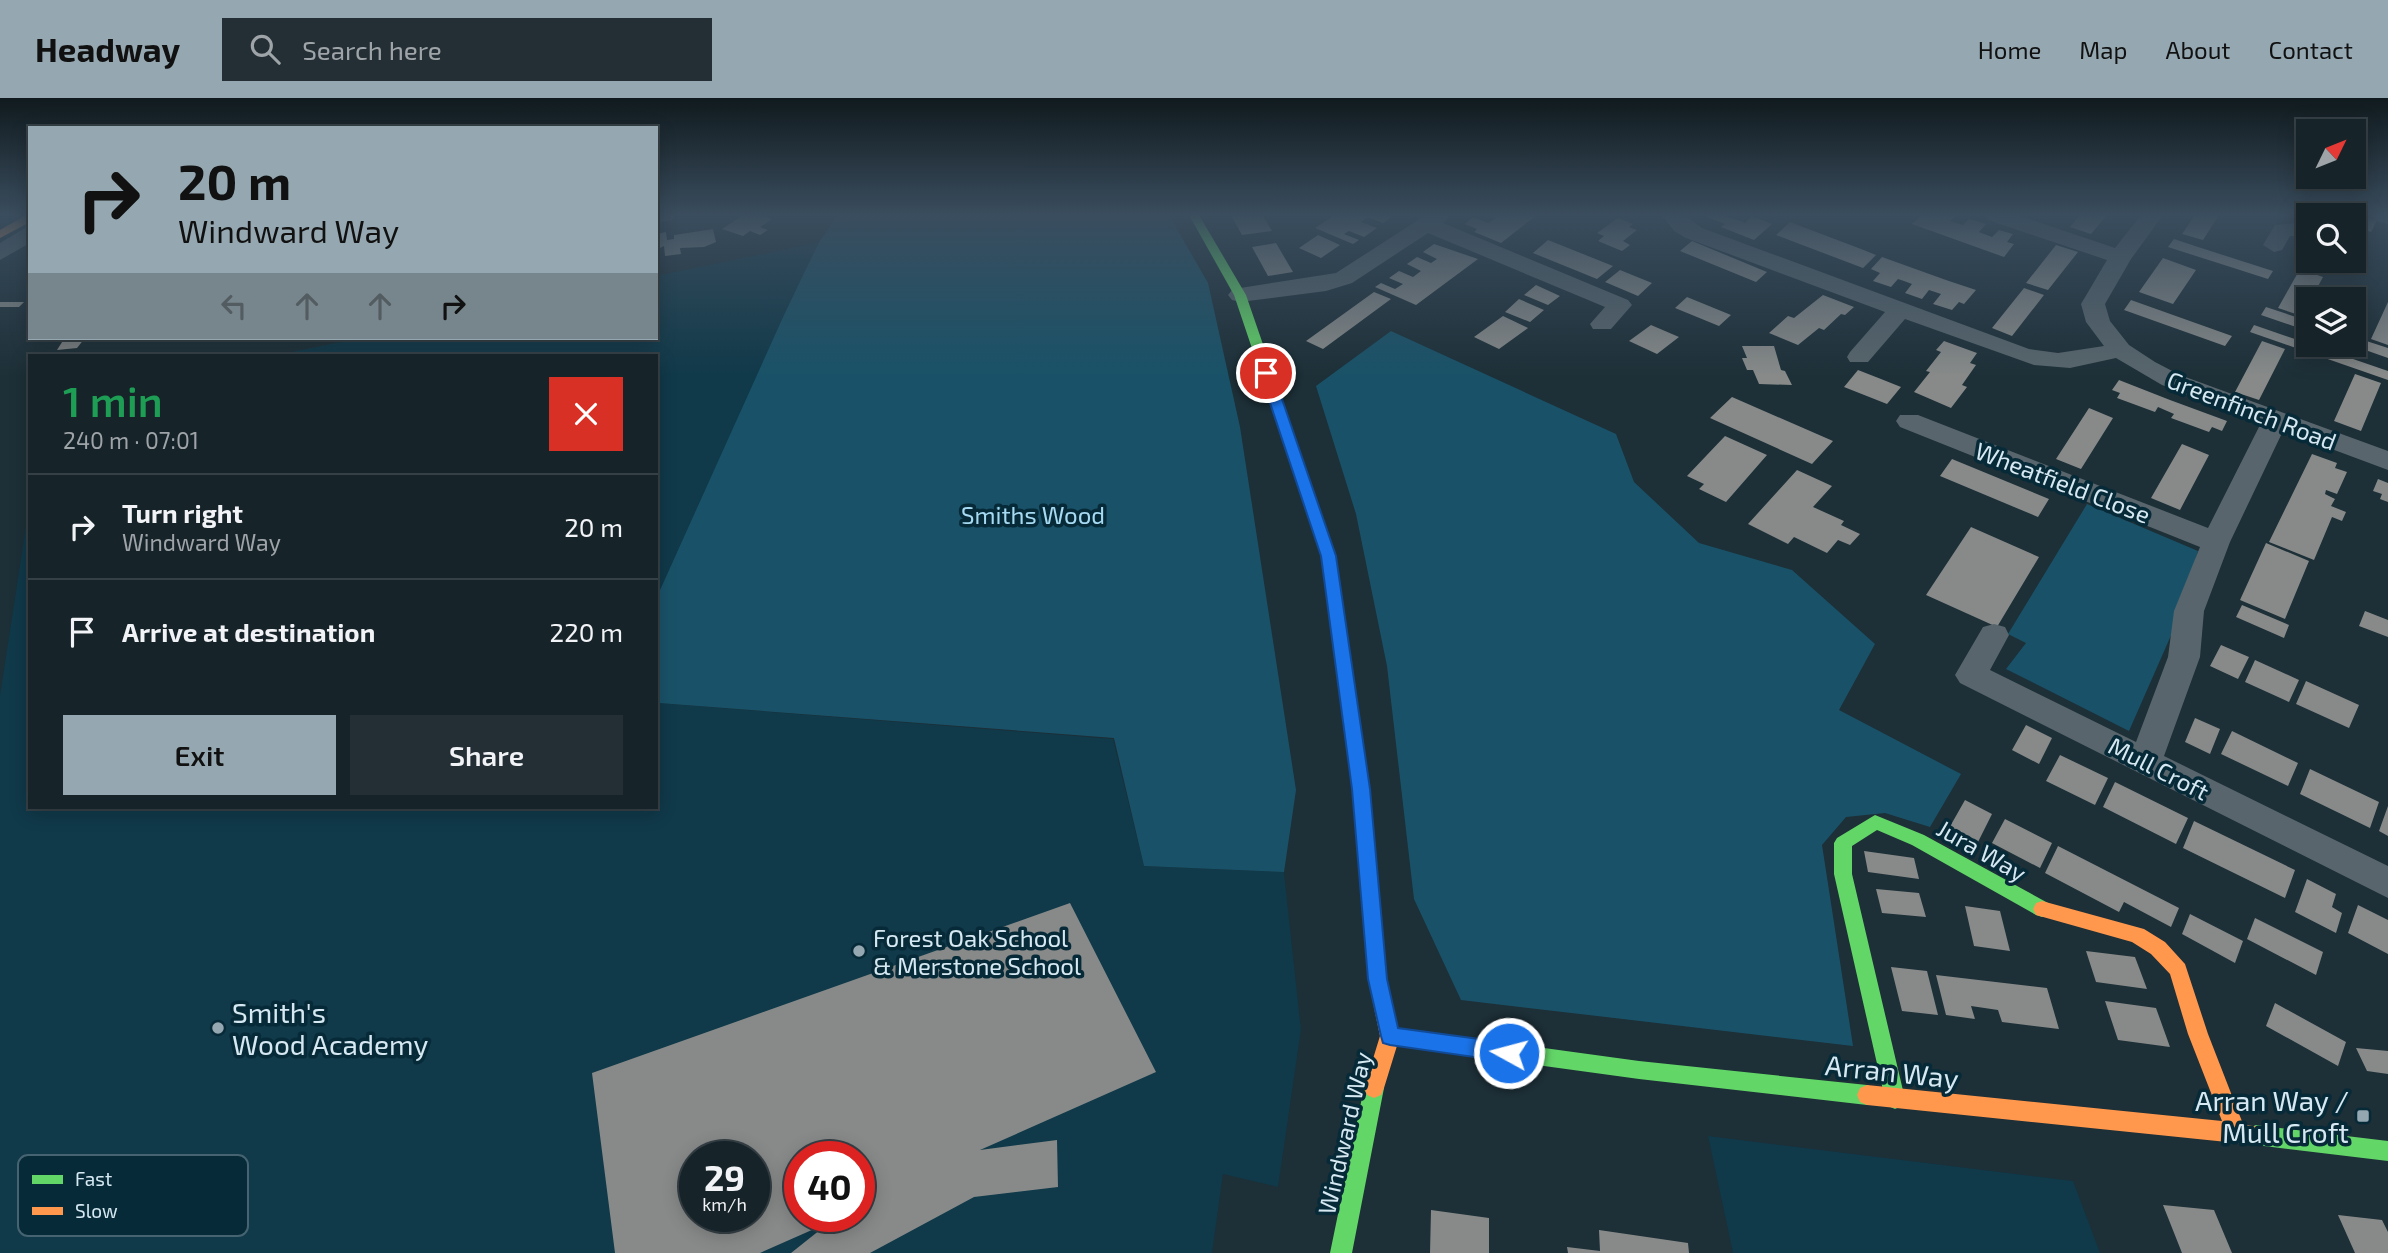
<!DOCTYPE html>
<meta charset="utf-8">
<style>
body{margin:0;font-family:"Exo 2",sans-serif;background:#232f35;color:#f1f3f6;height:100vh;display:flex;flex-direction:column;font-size:26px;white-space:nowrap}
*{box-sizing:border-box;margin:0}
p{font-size:23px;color:#9ea4a8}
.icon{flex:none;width:38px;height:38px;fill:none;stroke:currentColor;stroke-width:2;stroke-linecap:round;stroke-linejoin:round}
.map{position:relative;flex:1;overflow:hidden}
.details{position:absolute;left:28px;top:256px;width:630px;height:455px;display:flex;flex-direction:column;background:#162329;border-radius:0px;box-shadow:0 4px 18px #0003,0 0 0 2px #354046}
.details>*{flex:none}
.banner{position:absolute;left:28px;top:28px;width:630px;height:214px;border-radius:0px;box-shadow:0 4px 18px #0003,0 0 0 2px #354046;background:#95a8b1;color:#111;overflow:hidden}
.needle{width:46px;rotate:47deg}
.tools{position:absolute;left:2296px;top:21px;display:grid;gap:14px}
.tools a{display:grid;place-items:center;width:70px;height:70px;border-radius:0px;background:#162329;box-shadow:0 4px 18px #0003,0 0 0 2px #354046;font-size:35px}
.speed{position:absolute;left:679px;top:1043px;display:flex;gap:14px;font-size:35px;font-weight:700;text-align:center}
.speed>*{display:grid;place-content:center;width:91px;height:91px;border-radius:50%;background:#162329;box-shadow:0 4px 18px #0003,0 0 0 2px #354046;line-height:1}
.speed small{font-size:18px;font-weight:400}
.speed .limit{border:10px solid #d22;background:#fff;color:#111}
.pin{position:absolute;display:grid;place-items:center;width:60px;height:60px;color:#fff;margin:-30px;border:4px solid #fff;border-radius:50%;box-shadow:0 2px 7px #0007}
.me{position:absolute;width:77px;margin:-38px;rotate:277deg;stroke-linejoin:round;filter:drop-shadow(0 0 5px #0008)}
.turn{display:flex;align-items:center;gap:24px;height:147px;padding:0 35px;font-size:32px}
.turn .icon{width:91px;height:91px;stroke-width:2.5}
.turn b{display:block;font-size:49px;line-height:60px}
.lanes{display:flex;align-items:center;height:66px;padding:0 35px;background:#0003;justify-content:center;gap:35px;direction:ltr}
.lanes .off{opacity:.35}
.round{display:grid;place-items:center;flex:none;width:74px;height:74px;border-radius:0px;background:#232f35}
.summary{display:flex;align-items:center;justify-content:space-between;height:119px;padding:0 35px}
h1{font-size:42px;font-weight:600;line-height:52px;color:#1e9e55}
.button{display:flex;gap:14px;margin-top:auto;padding:14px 35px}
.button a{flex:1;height:80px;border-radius:0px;background:#95a8b1;color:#111;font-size:28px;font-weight:600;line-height:80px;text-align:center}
.button a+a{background:#232f35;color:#f1f3f6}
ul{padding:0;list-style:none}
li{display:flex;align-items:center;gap:21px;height:105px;padding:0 35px;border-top:2px solid #354046}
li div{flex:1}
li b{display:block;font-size:26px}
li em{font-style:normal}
header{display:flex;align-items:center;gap:42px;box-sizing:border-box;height:98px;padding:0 35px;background:#95a8b1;color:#111}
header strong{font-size:33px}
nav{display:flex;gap:38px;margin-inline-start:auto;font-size:24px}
.search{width:490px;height:63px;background:#232f35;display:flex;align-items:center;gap:18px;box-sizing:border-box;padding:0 24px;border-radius:0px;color:#9ea4a8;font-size:26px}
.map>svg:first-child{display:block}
.built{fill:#103949;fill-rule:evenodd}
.green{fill:#195268}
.building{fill:#878a89;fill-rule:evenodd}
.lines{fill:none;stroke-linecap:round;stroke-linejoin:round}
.street{fill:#58656c;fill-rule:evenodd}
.fast{fill:#63d668;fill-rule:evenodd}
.slow{fill:#ff974d;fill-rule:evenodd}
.route{fill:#1a73e8;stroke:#114b97;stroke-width:2}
.poi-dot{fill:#95a8b1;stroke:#072a38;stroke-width:2.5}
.labels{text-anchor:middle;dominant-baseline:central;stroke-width:7;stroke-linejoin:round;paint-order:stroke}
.street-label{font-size:24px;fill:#d6e9f2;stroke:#072a38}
.park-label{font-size:24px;fill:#a6daf2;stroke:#072a38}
.poi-label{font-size:24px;fill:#d6e9f2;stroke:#072a38;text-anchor:start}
.near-poi-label{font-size:28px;fill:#d6e9f2;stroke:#072a38;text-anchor:start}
.near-street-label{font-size:28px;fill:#d6e9f2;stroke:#072a38}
.key{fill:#072a38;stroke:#456370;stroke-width:2}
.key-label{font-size:19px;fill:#d6e9f2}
</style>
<header>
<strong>Headway</strong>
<div class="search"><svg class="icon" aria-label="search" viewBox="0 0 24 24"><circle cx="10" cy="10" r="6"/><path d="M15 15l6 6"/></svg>Search here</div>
<nav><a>Home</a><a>Map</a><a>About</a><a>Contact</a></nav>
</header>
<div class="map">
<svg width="2388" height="1155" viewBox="0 0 2388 1155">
<rect width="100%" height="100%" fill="#1d2f37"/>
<path class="built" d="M819,144L656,501V257H276L361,240H656V178Z
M30,403V709H656V592L659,605L1113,641L1144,768L1284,774L1301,932L1278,1089L1223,1076L1212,1155H0V597ZM695,1059H754V1118H695ZM800,1059H859V1118H800Z
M1708,1038L2073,1083L2100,1155H1733Z"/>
<path class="green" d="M838,117H1169L1208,185L1240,329L1296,692L1284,774L1144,768L1114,640L659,605L656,501L784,217L819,144Z
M1391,233L1616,336L1634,384L1699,445L1792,472L1875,546L1839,612L1961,676L1930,729L1885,715L1846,719L1822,747L1853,948L1461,902L1414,801L1387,568L1356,416L1316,288Z
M2087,406L2198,453L2176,526L2129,633L2006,571L2026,545L2008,536Z"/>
<path class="building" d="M743,117H759L772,121L760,129L768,132L760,137L750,133L743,138L722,131Z
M1231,117L1263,118L1272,133L1242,137Z
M1335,117H1389L1393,118L1383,125L1368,119L1365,121L1361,124L1377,130L1364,139L1349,133L1344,136L1359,142L1353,146L1315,130Z
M1489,117H1537L1501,145L1474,134L1477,131L1465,126L1473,119L1488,125L1496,120Z
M1702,117H1723L1745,125L1752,118L1772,126L1754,142L1721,129L1725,126Z
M1922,117H1956L1950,123L1963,127L1969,121L1986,126L1979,134L1992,139L1999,132L2013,136L2007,144L2014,146L2004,159L1912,126Z
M2080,117H2107L2091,136L2070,129Z
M2195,117H2219L2203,142L2182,136Z
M2354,117L2377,122L2371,134L2354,128Z
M1618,120L1633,126L1629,129L1637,132L1623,143L1630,147L1622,153L1598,143L1604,138L1597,135Z
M1790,124L1861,151L1876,157L1863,170L1776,137Z
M713,131L716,144L704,149L680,150L681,156L665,158L664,148L656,152V136L666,134L667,142L674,141V137Z
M1318,137L1340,147L1321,160L1299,150Z
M2174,141L2198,149L2273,173L2268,181L2168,149Z
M1548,142L1613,168L1597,181L1533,155Z
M1692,143L1767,174L1756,184L1680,153Z
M1276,145L1293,174L1268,178L1252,149Z
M1434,146L1478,161L1416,207L1375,189L1381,185L1395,191L1403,186L1389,180L1399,173L1413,179L1421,173L1407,166L1417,159L1431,165L1437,161L1423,154Z
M2056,147L2078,154L2048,192L2026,185Z
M2305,153L2308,163H2337L2330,175L2299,165Z
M1882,159L1946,182L1976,192L1964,206L1959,204L1952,212L1933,206L1941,196L1929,192L1922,201L1905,195L1912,186L1904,183L1898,181L1891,189L1873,183L1880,175L1871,171Z
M2163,160L2196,172L2173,206L2139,194Z
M2300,171L2323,179L2302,218L2278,210Z
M1620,172L1652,185L1638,198L1605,184Z
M1536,187L1560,198L1548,207L1524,197Z
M2024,190L2044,197L2012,238L1992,230Z
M1374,194L1391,201L1323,251L1306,243Z
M1823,197L1854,209L1845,217L1841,216L1824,232L1819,230L1798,247L1769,235L1788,218L1794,220Z
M1687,199L1731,217L1719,228L1675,210Z
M1519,201L1544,212L1530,224L1505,214Z
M2131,202L2232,238L2225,248L2124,212Z
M0,204H24L19,209H0Z
M2388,204V247L2371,241Z
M2266,209L2308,223V233L2261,217Z
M1503,218L1528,230L1499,251L1474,239Z
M1651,227L1679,239L1657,256L1629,243Z
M2254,227L2388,273V282L2250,234Z
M2354,239L2388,250V260L2354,248Z
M85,240L77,250L57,252L64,241Z
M1944,243L1977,255L1970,265L1976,267L1962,287L1967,289L1951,310L1914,294L1930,274L1926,273L1941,254L1936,252Z
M2262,243L2285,251L2259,302L2235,294Z
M1742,248H1774L1781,272L1785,273L1792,287L1759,286L1753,272H1747L1742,260H1747Z
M1858,272L1881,281L1901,289L1887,306L1844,289Z
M2355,276L2381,285L2361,333L2334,323Z
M2119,282L2170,302L2227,323L2222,333L2212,329L2209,334L2171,320L2174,316L2158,309L2155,314L2117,300L2120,295L2112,292Z
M1732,299L1833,343L1812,366L1710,320Z
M2089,310L2113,320L2081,371L2056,361Z
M1725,338L1767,357L1726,404L1699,391L1704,386L1687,378Z
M2182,346L2209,357L2180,412L2151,400Z
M2312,356L2337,365L2335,370L2347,374L2337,396L2326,392L2325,396L2335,401L2331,408L2346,414L2342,423L2332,419L2314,462L2269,444Z
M1952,361L2049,401L2038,419L1940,378Z
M1797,372L1832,388L1813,409L1844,423L1841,427L1860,436L1850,447L1838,442L1827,455L1794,439L1788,446L1748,426Z
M2378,381L2388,385V404L2380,401L2382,396L2373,393Z
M1971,429L2039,459L1997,529L1926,497Z
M2266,445L2309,463L2285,521L2240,502Z
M2242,507L2289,527L2284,540L2236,519Z
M2365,513L2388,522V539L2359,528Z
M2221,547L2249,559L2238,581L2210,568Z
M2255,562L2299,582L2289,604L2245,584Z
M2306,583L2359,607L2349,630L2296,606Z
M2195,620L2220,631L2210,656L2185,644Z
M2026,627L2052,640L2039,666L2012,652Z
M2232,633L2298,665L2288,688L2221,656Z
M2060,657L2108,680L2095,707L2046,683Z
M2310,671L2379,704L2370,730L2300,696Z
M2115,684L2188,720L2176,746L2103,709Z
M1965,702L1992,716L1977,746L1948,732Z
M2388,708V738L2379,733Z
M2005,721L2052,745L2040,770L1992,745Z
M2194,723L2295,772L2285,800L2183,750Z
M2058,748L2179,810L2171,829L2124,804L2119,814L2045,775Z
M1864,753L1914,760L1919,781L1868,774Z
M2307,781L2336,796L2332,809L2342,815L2336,835L2295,814Z
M1876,791L1919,795L1926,819L1882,815Z
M1070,805L1156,974L980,1052L1057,1042L1058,1089L974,1099L870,1155H791L830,1124L760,1155H615L592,975ZM695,1059H754V1118H695ZM800,1059H859V1118H800Z
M2358,807L2388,822V856L2348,835Z
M1965,808L2000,813L2010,853L1974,848Z
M2190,816L2243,843L2235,865L2182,836Z
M2255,820L2323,854L2316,877L2247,841Z
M2086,853L2135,859L2147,891L2096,884Z
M1891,869L1927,873L1938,917L1902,913Z
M1936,877L2047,890L2059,931L2002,924L1998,912L1971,908L1975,921L1946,917Z
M2105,903L2156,910L2170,949L2118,942Z
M2275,905L2346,944L2338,968L2266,928Z
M2356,950L2388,953V976L2367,973Z
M2163,1107L2214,1112L2232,1155H2182Z
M1431,1112L1489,1120V1155H1430Z
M2338,1117L2382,1122L2388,1134V1155H2355Z
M1599,1132L1688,1145L1689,1155H1568L1567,1149L1600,1153Z"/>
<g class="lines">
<path class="street" d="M656,117H675L672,122L656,125Z
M1426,117H1451L1443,125L1628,202L1632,207L1611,231H1593L1590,226L1605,209L1428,135L1352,185L1326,193L1240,204L1232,202L1228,197L1232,192L1240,190L1336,175Z
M1662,117H1684L1702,130L2029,251L2058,255L2104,248L2086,224L2081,206L2107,162L1988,122L1985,117H2017L2115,150L2141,117H2163L2131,161L2105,206L2110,223L2129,247L2155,264L2180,277L2388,353V372L2283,333L2230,444L2204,513L2200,559L2164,658L2388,768V800L1960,585L1955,577L1983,529L1994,526L2005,529L2009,537L1990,572L2136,644L2168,559L2174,513L2200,449L1900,329L1896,323L1900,317H1918L2208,430L2261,325L2162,287L2116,260L2070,270L2034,267L1905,221L1868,264H1850L1847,259L1850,254L1885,214L1686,140L1674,133Z
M2369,117H2388V126L2372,122Z
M2308,124V138H2290L2282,152L2274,154L2263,147L2275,127Z
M30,127V145L0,162V145Z"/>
<path class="fast" d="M1189,117H1199L1246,197L1336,458L1354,585L1352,589H1340L1338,585L1322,458L1234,197Z
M1875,717L1924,737L2048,805L2051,811L2048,817L2042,819L2036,817L1912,747L1877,732L1852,748V776L1905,1001L1902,1008L1895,1011L1888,1008L1885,1001L1834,776V745L1837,740Z
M1390,929L1639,963L1867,987L1874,990L1877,997L1874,1004L1867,1007L1639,981L1390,947L1383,944L1380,938L1383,932Z
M1374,980L1381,983L1384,990L1352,1155H1330L1364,990L1367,983Z
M2256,1027L2388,1043V1063L2256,1047L2249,1044L2246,1037L2249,1030Z"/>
<path class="slow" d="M26,117H30V124L0,140V132Z
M1346,579L1352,581L1354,585L1369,691L1386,881L1400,938L1384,990L1381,997L1374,1000L1367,997L1364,990L1380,938L1368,881L1353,691L1338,585L1340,581Z
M2042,803L2144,831L2165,844L2185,866L2208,936L2243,1026L2263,1030L2266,1037L2263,1044L2256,1047L1867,1007L1860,1004L1857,997L1860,990L1867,987L2222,1023L2188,936L2170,876L2151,856L2132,844L2036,817L2033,811L2036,805Z"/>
</g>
<linearGradient id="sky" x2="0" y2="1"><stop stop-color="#101a1e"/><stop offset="0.42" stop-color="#3a4d5e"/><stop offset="1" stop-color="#3a4d5e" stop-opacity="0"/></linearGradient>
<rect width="2388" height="278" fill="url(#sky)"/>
<path class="route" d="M1266,271L1273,275L1336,458L1370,691L1387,881L1398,930L1509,945L1516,948L1519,955L1516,961L1509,964L1390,947L1383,945L1381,938L1368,881L1352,691L1321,458L1260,275Z"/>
<g class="poi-dot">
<circle cx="859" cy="853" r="7"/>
<circle cx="218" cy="930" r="7"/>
<rect x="2356" y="1011" width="14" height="14" rx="3.5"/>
</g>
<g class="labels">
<g class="street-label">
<text transform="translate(2252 312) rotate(21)">Greenfinch Road</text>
<text transform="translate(2063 384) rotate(21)">Wheatfield Close</text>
<text transform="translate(2159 670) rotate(27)">Mull Croft</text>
<text transform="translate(1982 752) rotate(30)">Jura Way</text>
<text transform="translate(1344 1035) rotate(-77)">Windward Way</text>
</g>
<g class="park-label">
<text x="1033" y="416">Smiths Wood</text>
</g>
<g class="poi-label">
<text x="873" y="839">Forest Oak School<tspan x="873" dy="28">&amp; Merstone School</tspan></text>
</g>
<g class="near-poi-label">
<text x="232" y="914">Smith's<tspan x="232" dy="32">Wood Academy</tspan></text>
<text x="2349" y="1002" text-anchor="end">Arran Way /<tspan x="2349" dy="32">Mull Croft</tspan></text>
</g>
<g class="near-street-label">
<text transform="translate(1892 973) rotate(6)">Arran Way</text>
</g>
</g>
<rect x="18" y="1057" width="230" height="81" rx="10" class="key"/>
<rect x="32" y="1077" width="31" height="9" fill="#63d668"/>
<rect x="32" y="1109" width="31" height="8" fill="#ff974d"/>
<g class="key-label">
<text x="75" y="1088">Fast</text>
<text x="75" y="1120">Slow</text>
</g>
</svg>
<div class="tools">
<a><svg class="needle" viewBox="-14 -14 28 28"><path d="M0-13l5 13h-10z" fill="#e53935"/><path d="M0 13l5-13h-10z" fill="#9ea4a8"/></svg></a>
<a><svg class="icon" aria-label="search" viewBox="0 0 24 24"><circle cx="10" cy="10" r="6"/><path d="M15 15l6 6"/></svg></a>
<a><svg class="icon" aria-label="layers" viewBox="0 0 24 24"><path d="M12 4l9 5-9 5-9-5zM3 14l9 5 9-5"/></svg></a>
</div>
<div class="speed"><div>29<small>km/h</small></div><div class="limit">40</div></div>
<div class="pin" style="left:1266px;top:275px;background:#d93025"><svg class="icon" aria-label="arrive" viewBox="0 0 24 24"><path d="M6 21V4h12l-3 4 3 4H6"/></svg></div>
<svg class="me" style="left:1509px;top:955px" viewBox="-20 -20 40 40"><circle r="17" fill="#1a73e8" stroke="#fff" stroke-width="3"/><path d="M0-11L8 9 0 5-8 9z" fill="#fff"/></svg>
<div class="banner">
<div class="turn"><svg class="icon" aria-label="right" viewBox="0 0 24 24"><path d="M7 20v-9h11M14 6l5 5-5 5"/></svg><div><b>20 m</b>Windward Way</div></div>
<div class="lanes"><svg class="icon off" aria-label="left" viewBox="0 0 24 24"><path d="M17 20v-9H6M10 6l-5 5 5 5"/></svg><svg class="icon off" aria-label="ahead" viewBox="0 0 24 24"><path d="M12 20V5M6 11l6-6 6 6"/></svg><svg class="icon off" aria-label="ahead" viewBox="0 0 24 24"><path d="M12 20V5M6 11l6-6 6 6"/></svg><svg class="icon" aria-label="right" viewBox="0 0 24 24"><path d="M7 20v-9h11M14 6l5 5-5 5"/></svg></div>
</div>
<section class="details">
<div class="summary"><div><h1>1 min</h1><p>240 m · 07:01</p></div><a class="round" style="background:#d93025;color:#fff"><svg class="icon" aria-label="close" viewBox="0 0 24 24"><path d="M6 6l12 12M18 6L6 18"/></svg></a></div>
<ul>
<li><svg class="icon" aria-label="right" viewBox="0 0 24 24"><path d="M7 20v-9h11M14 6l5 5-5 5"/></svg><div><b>Turn right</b><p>Windward Way</p></div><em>20 m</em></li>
<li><svg class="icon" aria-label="arrive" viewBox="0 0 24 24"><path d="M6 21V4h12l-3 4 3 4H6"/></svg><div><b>Arrive at destination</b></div><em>220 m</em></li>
</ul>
<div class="button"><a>Exit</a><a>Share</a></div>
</section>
</div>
